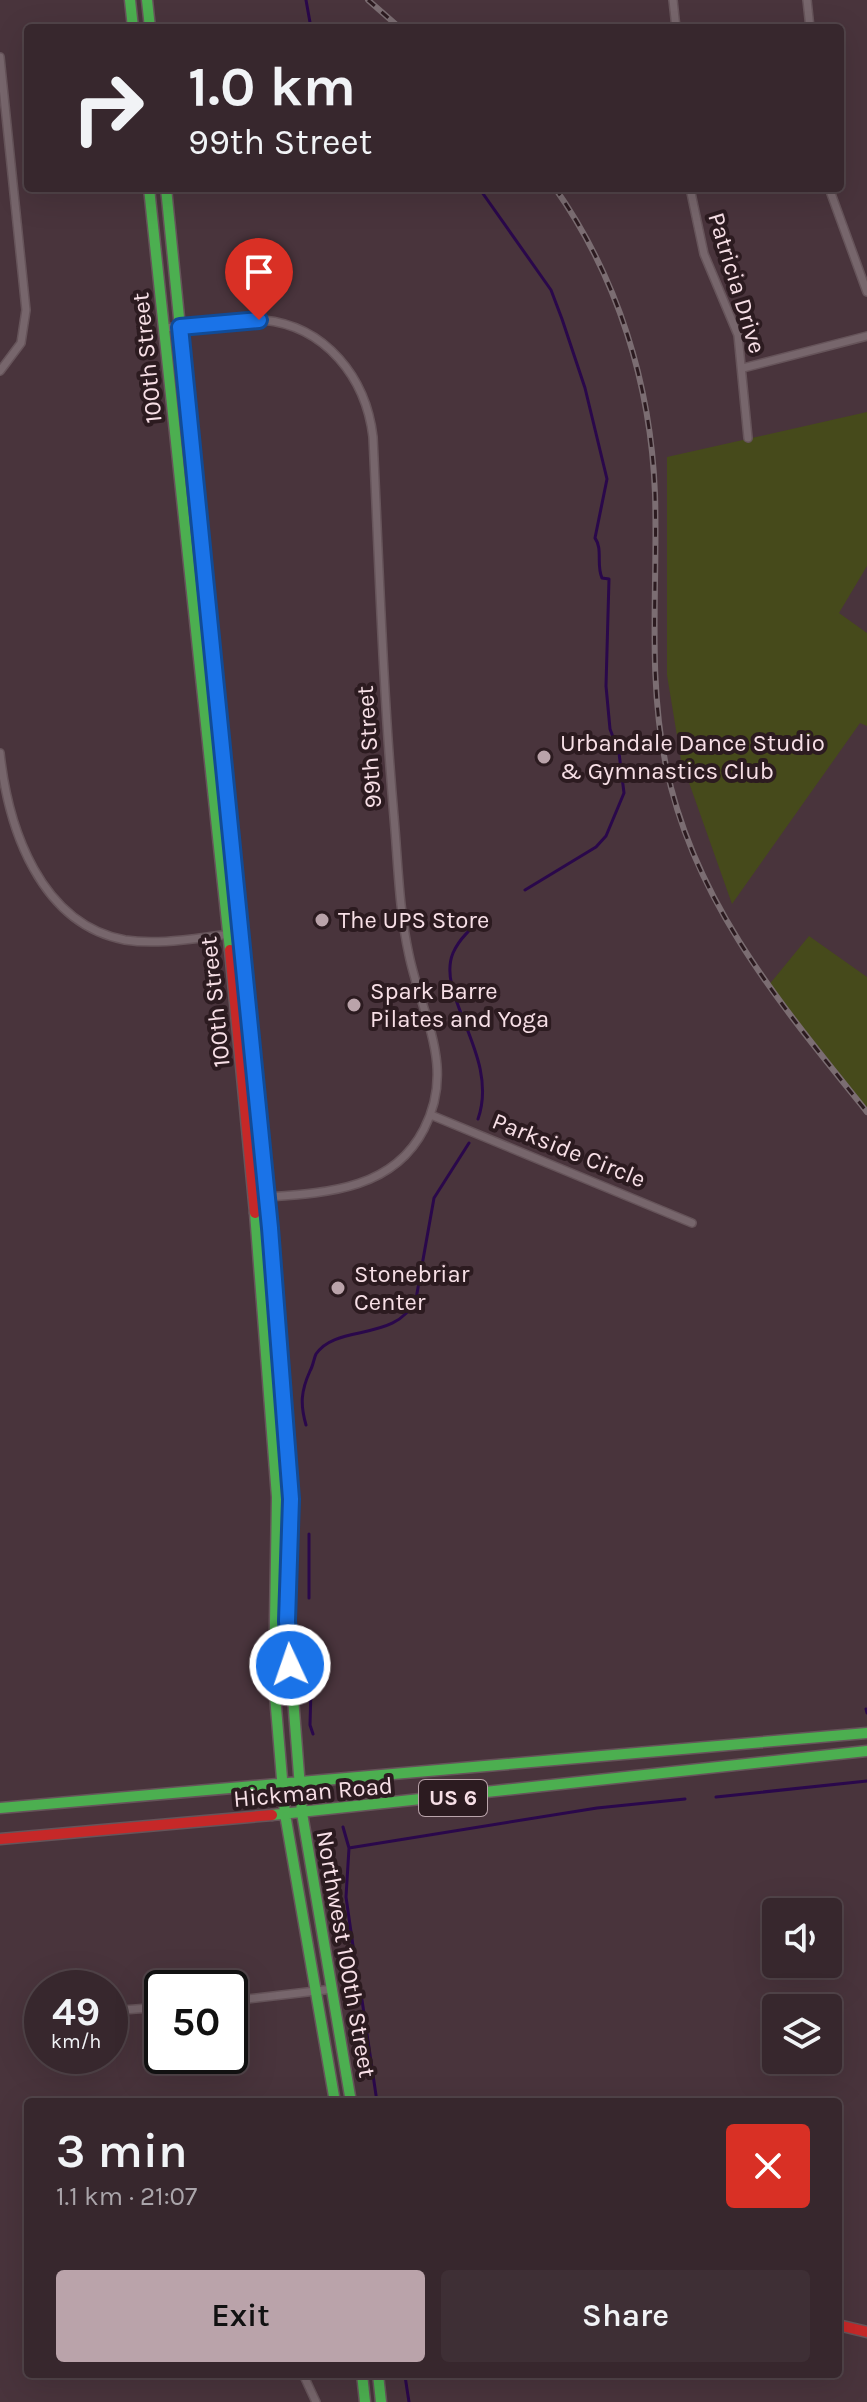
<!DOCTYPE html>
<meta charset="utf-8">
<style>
body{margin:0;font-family:Karla,sans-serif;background:#3e2f35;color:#f1f3f6;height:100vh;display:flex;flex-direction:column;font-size:30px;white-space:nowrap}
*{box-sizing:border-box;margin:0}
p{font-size:26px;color:#aaa5aa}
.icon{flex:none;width:44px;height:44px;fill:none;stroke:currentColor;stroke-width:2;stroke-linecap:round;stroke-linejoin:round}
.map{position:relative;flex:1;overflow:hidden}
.drawer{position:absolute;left:24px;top:2098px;width:818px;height:280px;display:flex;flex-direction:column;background:#37272d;border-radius:8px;box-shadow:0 8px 32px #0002,0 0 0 2px #514449}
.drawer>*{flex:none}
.hud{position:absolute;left:24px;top:24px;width:820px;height:168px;border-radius:8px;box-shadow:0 8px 32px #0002,0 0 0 2px #514449;background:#37272d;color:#f1f3f6;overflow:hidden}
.buttons{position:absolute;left:762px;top:1898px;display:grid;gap:16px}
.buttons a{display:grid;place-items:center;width:80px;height:80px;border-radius:8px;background:#37272d;box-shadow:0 8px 32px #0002,0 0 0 2px #514449;font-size:40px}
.speed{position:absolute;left:24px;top:1970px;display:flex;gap:16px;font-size:40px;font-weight:700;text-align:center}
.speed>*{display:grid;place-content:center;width:104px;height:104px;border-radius:50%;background:#37272d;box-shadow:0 8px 32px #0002,0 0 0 2px #514449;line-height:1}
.speed small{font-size:20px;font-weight:400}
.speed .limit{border:4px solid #111;border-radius:12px;background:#fff;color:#111}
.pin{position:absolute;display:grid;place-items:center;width:68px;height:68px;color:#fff;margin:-82px -34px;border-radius:50% 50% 50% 0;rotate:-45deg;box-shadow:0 0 8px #0007}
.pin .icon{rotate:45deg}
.me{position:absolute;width:88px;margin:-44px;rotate:357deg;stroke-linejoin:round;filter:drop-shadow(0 0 6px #0008)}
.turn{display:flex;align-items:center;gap:28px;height:168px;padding:0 32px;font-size:36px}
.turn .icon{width:104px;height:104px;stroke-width:2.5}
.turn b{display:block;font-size:56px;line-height:68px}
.round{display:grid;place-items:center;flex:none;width:84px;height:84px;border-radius:8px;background:#3e2f35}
.head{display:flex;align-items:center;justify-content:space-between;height:136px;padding:0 32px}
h1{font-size:48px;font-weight:600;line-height:60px}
.cta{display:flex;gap:16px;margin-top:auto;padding:16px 32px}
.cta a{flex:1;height:92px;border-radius:8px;background:#baa3aa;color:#111;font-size:32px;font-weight:600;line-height:92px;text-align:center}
.cta a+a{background:#3e2f35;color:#f1f3f6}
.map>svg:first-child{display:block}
.green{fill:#464a1b}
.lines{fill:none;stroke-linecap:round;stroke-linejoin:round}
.stream{stroke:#2a084b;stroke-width:3}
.street-casing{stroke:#66545a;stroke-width:10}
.fast-casing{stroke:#66545a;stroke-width:13}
.jam-casing{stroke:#66545a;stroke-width:13}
.street{stroke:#77666c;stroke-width:7}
.fast{stroke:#4caf50;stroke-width:10}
.jam{stroke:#c62828;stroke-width:10}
.rail-casing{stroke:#7b6d72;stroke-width:6}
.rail{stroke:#2c1b20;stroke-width:3;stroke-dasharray:9;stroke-linecap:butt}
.route-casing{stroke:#114b97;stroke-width:20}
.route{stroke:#1a73e8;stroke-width:14}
.poi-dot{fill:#baa3aa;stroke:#2c1b20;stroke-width:3}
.labels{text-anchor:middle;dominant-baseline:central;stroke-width:8;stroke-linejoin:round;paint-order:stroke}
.shield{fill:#2c1b20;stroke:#baa4ab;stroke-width:2}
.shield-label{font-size:22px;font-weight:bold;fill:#f7dfe6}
.street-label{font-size:24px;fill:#f7dfe6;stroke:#2c1b20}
.poi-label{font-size:24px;fill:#f7dfe6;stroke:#2c1b20;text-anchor:start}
</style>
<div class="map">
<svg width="867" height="2402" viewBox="0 0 867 2402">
<rect width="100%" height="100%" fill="#49343c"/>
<path class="green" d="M867,412V566L839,613L867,633V726L860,723L732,904L681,760L667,675V457Z
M809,936L867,977V1112L768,986Z"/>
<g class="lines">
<path class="stream" d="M306,0L311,28
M479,188L551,290L562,319L585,388L607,479L595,538C603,549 596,565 602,578L609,579L606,686L610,729L619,753L624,793L606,836L596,847L525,890
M478,1119C500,1056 435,996 453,953C460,937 473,927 486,916
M306,1425C300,1404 301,1391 310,1371C313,1366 314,1358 316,1354C337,1323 396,1343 416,1299L434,1198L469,1143
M309,1534V1598
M312,1650L310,1725L313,1734
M866,1709L867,1713
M716,1797L867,1781
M343,1827L349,1848L346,1897L356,1967
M349,1848L597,1808L685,1799
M362,2000L377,2102
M405,2376L409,2402"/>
<defs>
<path id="street" d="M673,0L676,28
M807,0L810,28
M0,57L26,310L21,343L0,371
M690,188L704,254L738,335L748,438
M829,188L867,292
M163,328C195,326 230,318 263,320C326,326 366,378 373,437C379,564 383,691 394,817C398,863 399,910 409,955C422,1017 456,1067 424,1129C391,1194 317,1193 254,1198
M743,368L867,336
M0,753C8,828 40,924 125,940C163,946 204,936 242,933
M431,1115L692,1223
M230,2001L333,1989
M110,2011L162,2007
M303,2374L316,2402"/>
<path id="fast" d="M130,0L133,28
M147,0L150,28
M149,188L230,950
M166,188L244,965
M255,1213L277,1497L274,1684L285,1814L335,2102
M270,1230L291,1499L287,1621L302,1813L351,2102
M0,1808L867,1733
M272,1815L867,1751
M362,2374L365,2402
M378,2374L381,2402"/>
<path id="jam" d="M230,950L255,1213
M244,965L270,1230
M0,1839L272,1815
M838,2325L867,2332"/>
</defs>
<use href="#street" class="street-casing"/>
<use href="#fast" class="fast-casing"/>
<use href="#jam" class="jam-casing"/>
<use href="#street" class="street"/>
<use href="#fast" class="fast"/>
<use href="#jam" class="jam"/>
<defs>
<path id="rail" d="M368,0L400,28
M555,188C618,278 651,385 655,494C658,586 647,675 666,766C694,903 782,1006 867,1112"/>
</defs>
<use href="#rail" class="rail-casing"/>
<use href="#rail" class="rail"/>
</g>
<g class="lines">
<defs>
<path id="route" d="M259,320L180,327L270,1228L291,1499L287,1621L290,1665"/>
</defs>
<use href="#route" class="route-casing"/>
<use href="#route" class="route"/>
</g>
<g class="poi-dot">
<circle cx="544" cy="757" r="8"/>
<circle cx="322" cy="920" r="8"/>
<circle cx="354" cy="1005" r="8"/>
<circle cx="338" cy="1288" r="8"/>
</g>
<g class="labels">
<rect class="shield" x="419" y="1780" width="68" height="36" rx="6"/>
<g class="shield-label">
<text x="453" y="1798">US 6</text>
</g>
<g class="street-label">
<text transform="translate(737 283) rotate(73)">Patricia Drive</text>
<text transform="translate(147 358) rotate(-96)">100th Street</text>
<text transform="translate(369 747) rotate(-94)">99th Street</text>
<text transform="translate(215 1002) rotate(-96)">100th Street</text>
<text transform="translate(569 1150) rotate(22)">Parkside Circle</text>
<text transform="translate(313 1792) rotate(-5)">Hickman Road</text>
<text transform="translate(346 1954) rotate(80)">Northwest 100th Street</text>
</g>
<g class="poi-label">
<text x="560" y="743">Urbandale Dance Studio<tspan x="560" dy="28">&amp; Gymnastics Club</tspan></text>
<text x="338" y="920">The UPS Store</text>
<text x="370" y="991">Spark Barre<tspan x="370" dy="28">Pilates and Yoga</tspan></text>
<text x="354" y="1274">Stonebriar<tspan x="354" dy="28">Center</tspan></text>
</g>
</g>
</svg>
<div class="buttons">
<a><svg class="icon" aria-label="sound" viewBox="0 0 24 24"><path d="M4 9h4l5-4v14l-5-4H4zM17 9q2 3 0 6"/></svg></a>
<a><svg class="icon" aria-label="layers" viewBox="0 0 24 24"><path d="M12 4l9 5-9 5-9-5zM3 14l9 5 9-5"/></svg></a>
</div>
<div class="speed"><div>49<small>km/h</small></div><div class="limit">50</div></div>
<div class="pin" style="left:259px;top:320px;background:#d93025"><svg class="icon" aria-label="arrive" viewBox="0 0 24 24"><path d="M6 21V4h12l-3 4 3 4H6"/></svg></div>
<svg class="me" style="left:290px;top:1665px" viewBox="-20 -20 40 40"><circle r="17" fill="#1a73e8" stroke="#fff" stroke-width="3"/><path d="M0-11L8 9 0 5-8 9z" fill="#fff"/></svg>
<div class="hud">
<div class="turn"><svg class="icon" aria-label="right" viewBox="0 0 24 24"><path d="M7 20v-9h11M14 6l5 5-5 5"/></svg><div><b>1.0 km</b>99th Street</div></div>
</div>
<section class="drawer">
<div class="head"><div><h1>3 min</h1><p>1.1 km · 21:07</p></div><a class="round" style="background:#d93025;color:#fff"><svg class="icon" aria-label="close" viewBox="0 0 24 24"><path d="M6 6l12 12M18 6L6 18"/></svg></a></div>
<div class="cta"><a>Exit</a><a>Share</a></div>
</section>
</div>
